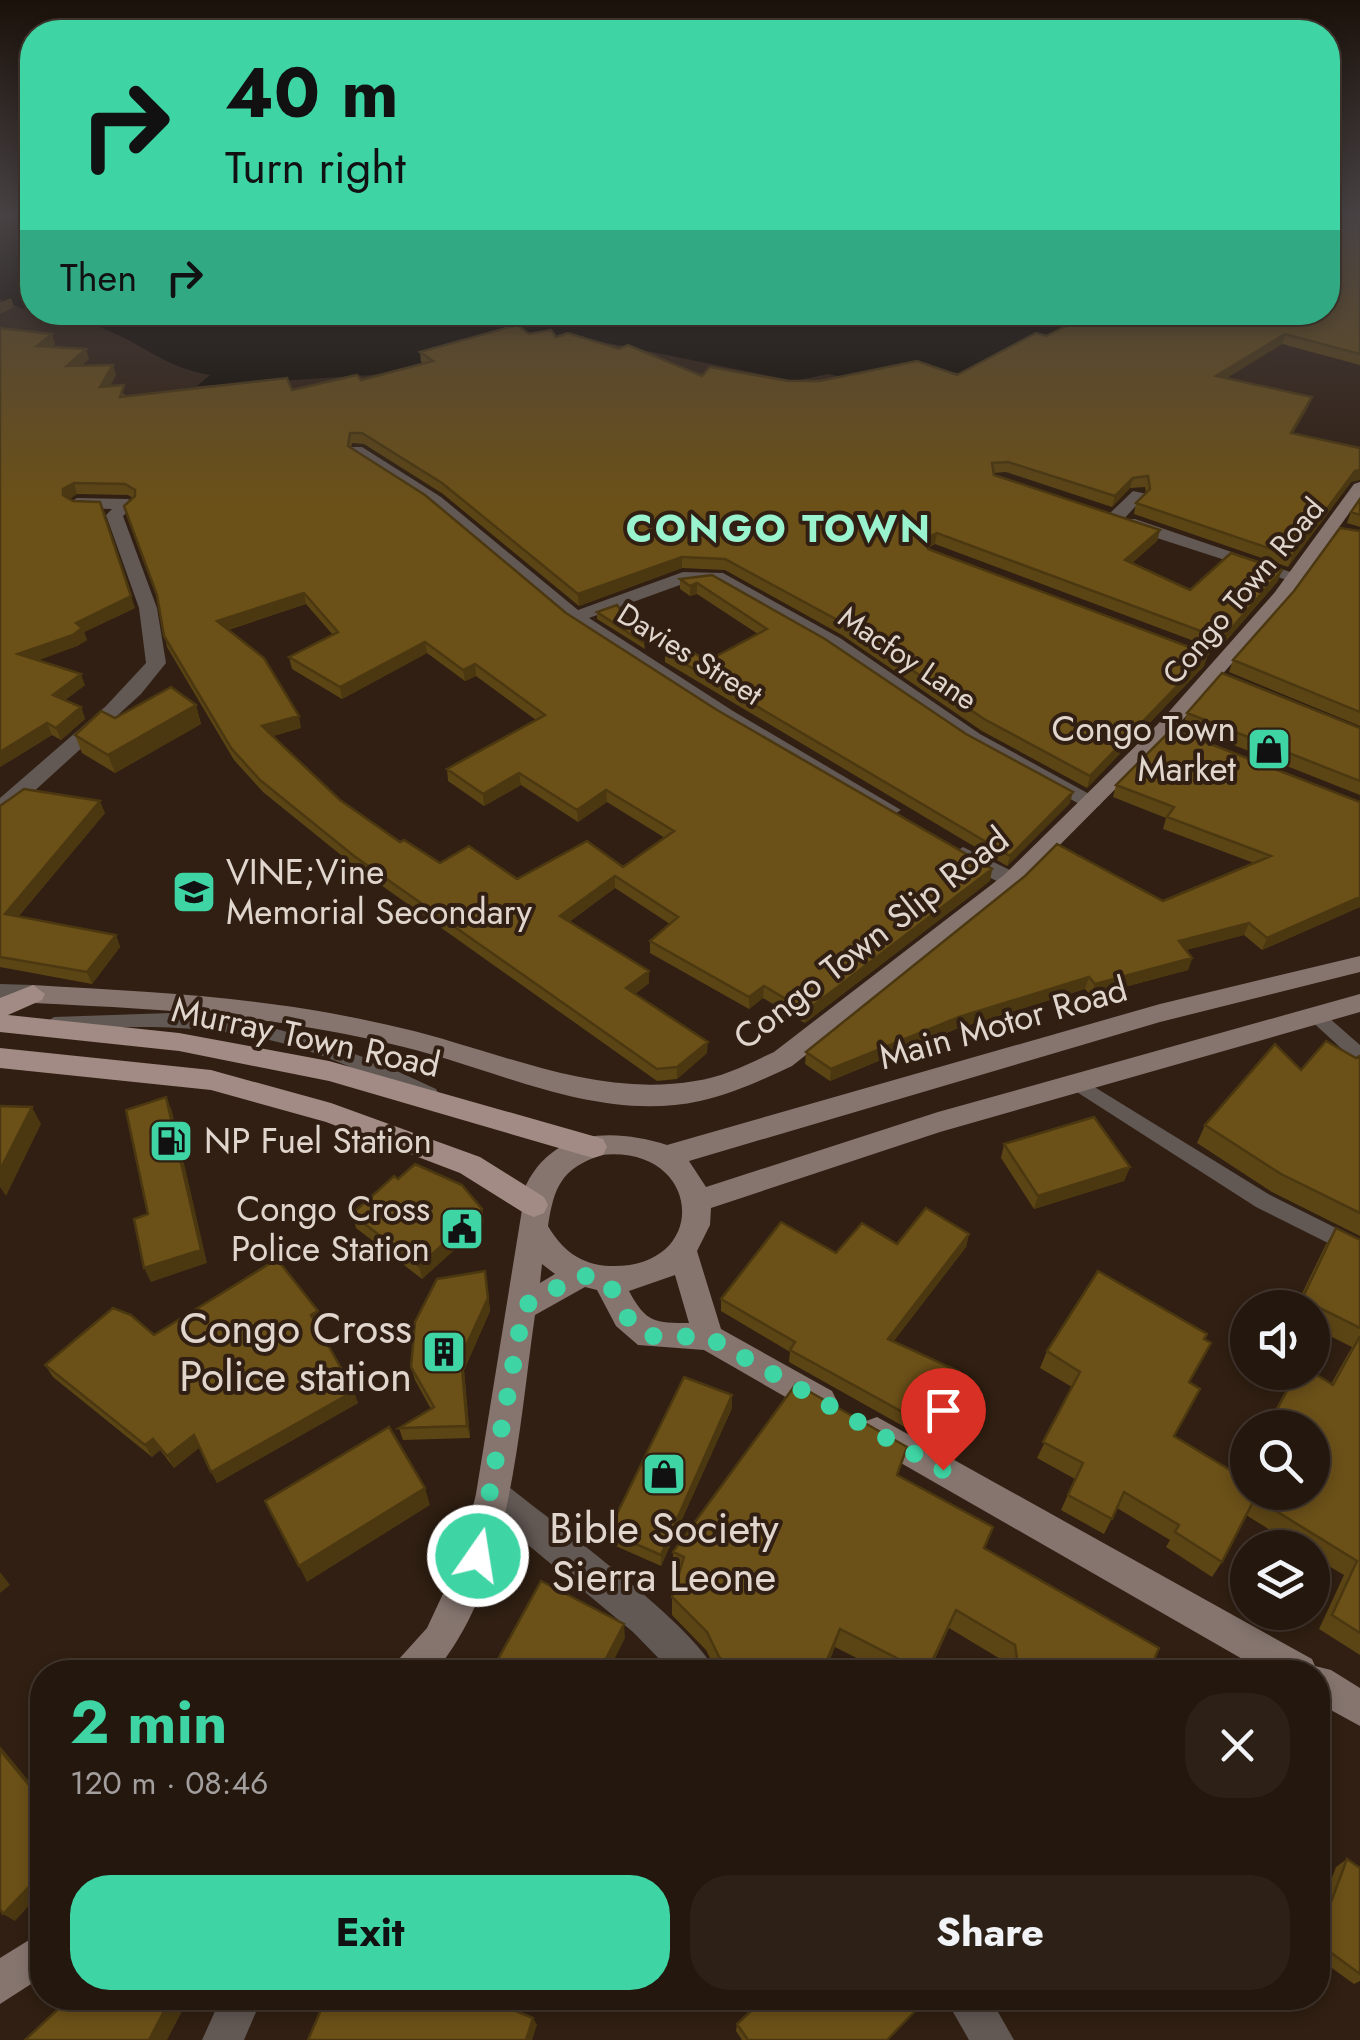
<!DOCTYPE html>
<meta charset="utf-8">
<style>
body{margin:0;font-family:Jost,sans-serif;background:#2c2017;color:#f1f3f6;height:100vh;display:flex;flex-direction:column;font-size:38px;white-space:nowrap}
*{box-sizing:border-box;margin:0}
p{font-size:32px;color:#a39f9e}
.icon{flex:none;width:55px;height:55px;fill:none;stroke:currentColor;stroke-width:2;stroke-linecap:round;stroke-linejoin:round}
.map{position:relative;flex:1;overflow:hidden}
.sheet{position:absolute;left:30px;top:1660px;width:1300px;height:350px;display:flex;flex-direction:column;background:#24170e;border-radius:40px;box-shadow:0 5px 15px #0003,0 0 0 2px #41362e}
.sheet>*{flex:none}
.hud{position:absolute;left:20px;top:20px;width:1320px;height:305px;border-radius:40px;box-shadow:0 5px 15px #0003,0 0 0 2px #41362e;background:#3ed4a3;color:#111;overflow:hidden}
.fabs{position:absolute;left:1230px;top:1290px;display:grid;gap:20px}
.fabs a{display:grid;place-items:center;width:100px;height:100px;border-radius:50%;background:#24170e;box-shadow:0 5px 15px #0003,0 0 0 2px #41362e;font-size:50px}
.pin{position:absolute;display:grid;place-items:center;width:85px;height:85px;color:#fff;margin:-102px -42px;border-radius:50% 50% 50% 0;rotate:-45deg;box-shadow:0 0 10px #0007}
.pin .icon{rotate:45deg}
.me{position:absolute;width:110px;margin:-55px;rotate:13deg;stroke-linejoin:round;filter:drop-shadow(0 0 8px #0008)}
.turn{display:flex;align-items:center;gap:35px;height:210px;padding:0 40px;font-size:45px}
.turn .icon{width:130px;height:130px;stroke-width:2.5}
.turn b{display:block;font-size:70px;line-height:85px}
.then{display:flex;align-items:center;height:95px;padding:0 40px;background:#0003;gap:20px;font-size:38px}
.round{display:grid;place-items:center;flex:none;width:105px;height:105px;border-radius:40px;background:#2c2017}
.overview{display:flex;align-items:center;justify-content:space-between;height:170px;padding:0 40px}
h1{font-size:60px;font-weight:700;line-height:75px;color:#3ed4a3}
.action{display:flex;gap:20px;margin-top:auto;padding:20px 40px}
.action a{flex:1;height:115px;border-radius:40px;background:#3ed4a3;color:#111;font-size:40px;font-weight:700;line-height:115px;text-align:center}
.action a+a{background:#2c2017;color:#f1f3f6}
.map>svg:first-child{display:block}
.water{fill:#0d0900}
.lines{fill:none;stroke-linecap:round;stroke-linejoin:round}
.service{fill:#625854;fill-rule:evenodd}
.minor{fill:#625854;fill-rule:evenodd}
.tertiary{fill:#625854;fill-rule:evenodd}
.secondary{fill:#86756f;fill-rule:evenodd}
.primary{fill:#a28b84;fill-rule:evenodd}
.wall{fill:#5c4515;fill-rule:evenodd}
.shaded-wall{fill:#4b3811}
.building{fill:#6b5018;stroke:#4b3811;stroke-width:2.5;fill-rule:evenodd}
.route{stroke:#3ed4a3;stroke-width:18;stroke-dasharray:0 32.4}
.labels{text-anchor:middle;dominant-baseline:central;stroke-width:8;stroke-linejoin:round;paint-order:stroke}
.far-street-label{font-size:30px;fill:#e1d6cd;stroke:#301f12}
.poi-label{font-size:35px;fill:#e1d6cd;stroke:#301f12;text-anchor:end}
.street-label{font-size:35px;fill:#e1d6cd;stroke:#301f12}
.far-district-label{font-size:38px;font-weight:bold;letter-spacing:2.5px;fill:#9af3cf;stroke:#301f12}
.near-poi-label{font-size:42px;fill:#e1d6cd;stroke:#301f12;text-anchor:end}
</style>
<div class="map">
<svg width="1360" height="2040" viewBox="0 0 1360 2040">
<rect width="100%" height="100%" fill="#301f12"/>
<path class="water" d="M0,216H32V305L23,309L0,299Z
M83,313H1097L1063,337L1018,342L971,376L944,370L864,381L828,374L795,381L578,337L549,336L387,374L197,386L210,375C176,369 159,357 130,341C111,330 97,330 83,313Z"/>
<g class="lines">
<path class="service" d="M1314,1008L1320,1010L1360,1045V1062L1354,1060L1308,1018L1305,1014L1308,1010Z
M170,1013C264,1017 352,1049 436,1089L439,1094L436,1099L430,1101C388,1087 350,1064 308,1051C219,1022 145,1026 54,1029L45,1023L54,1017Z
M1075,1075L1270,1195L1360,1240V1259L1256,1207L1069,1087L1066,1082L1069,1077Z"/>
<path class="minor" d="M352,447H362L441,497L578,610L683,572L723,573L840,638L980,734L1102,801L1099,806H1083L966,742L826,646L713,582L691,581L589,618L733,711L901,810L890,817L882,815L719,719L569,621L429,503L352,453Z
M1133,491L1147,494L1121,522H1109V514Z
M128,499L136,504L123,516L157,608L166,663L141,694L8,815L0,817V798L106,706L146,663L139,608L106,515L112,509L77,508L69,503L77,498Z
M1123,519H1135L1305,577L1290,581L1123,527Z
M963,847L1020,875L1023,880L1012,888L1004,885L955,859L952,854Z
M492,1478L504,1483C547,1518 699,1628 715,1672H672L633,1632L480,1505L476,1494L480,1483Z
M221,1998H262L244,2040H202Z
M945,1998H990L1014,2040H969Z"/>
<path class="tertiary" d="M0,984L33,985L45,994L33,1003L0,1002Z"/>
<path class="secondary" d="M1360,482V498L1287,600L1172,732L1020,885L792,1066C762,1080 732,1094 700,1101C614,1120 528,1084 447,1059C408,1047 368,1038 329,1031C231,1012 132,1008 33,1003L21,994L33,985C133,991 231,995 330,1013C372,1021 415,1030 456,1043C535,1066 612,1095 695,1081C723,1077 748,1064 774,1052L1004,875L1158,724L1275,592L1354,484Z
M1360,956V972L1160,1022L689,1161L706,1187L938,1112L1360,994V1012L940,1132L711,1208L710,1225L697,1251L721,1329L832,1391L837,1401L832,1411L821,1415L810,1411L704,1350L638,1345L616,1326L597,1290L585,1287L535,1315C518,1431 512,1579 435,1672H394L399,1659L427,1628L462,1553L476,1494L526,1185C555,1127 615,1129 667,1145L1160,1004ZM601,1155C703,1144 712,1269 610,1266C581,1265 562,1250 548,1226C554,1187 561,1169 601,1155ZM542,1264L555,1274L540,1283ZM675,1275L689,1323C655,1323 646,1323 629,1291Z
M877,1417L1312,1659L1315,1666L1331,1670L1360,1688V1726L1318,1703V1672H1265L866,1443L861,1432L866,1421Z
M42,1932V1977L0,2004V1958Z"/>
<path class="primary" d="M33,985L45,994L42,1000L8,1015L179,1033L329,1061L593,1136L603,1139L607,1147L603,1155L593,1158L329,1081L179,1051L0,1032V998Z
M0,1048L211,1070L331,1103L480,1157L544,1197L548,1205L544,1213L534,1217L524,1213L460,1173L326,1122L211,1090L0,1068Z"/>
</g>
<path class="wall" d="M1360,228V365L1282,344L1226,378L1308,407L1293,433L1351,482L1288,567L1134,514L1136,503L1146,493L1145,487L1130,488L1112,507L1006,472L993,473L994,475L1160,530L1157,541L1132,563L1190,590L1278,581L1218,650L935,544L928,548V549L1208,654L1204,666L1087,788L982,731L842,635L725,570L682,568L579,606L443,494L364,444L352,443L351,448L566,613L717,710L992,869L990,881L805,1023L763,998L749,1009L650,953V941L670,924L615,888L569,922L649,971V983L635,994L707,1053L677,1079L657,1081L357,868L263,792L234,760L167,647L158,599L133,498L128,495L77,494L69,499L135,608L84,632L87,640L77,646L38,660L85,685L65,700L81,707L85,719L61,740L52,735L0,767V328L55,344L52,347L89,359L81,366L116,375L110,386L127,396L292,390L361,380L424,364L421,362L420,352L529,334L556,337L702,376L788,381L957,375L1046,336ZM306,604L333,635L289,657L292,669L342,699L427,653L465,681L476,676L536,720L447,769L448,781L484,806L521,785L578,822L607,802L665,838L623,867L517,879L440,863L400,842L340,800L273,736L301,728L228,630Z
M1360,499V527L1347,523L1351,512Z
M1360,531V726L1229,672L1233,660Z
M712,575L966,734L1070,803L1007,866L665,662V652L707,661L758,634L697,594L690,596L680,589V579Z
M597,612L644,643L645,649L597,619Z
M196,705L201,724L115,773L82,753L75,735L115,718Z
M1187,713L1360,728V795L1183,725Z
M1116,785L1360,802V907L1262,950L1244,935L1186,950L1192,958L1188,970L1091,996L1085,989L956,1029L830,1081L805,1064L806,1052L1254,863L1163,829L1166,818L1113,797Z
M0,806L105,813L18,917L116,935L120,947L92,984L0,967Z
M1360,1056V1236L1272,1192L1197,1143L1205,1125L1301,1070Z
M1004,1144L1130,1167L1124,1181L1034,1209L1001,1158Z
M398,1179L482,1209L484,1223L422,1279L356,1228L352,1214Z
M1336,1228L1360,1240V1655L1319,1629L1344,1575L1312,1556V1548H1299L1246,1515L1222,1562L1212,1577L1166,1547L1170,1540L1117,1508L1104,1534L1061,1510L1075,1479L1037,1458L1072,1387L1040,1368L1047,1351L1189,1383L1174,1436L1238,1475L1248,1459V1492L1312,1428H1265L1296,1372L1331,1384L1352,1347L1312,1327V1308H1295L1325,1246Z
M969,1234L966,1247L893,1342L962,1380L959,1393L935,1444L789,1362L790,1352L721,1311V1299L836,1253Z
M485,1271L490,1311L464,1370L470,1438L403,1440L399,1428L431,1409L415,1380L411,1367Z
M322,1323L317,1326L358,1403L217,1483L200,1447L174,1468L160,1450L152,1457L53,1377L45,1365L154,1335Z
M732,1408L661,1566L609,1543L608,1532Z
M899,1476L985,1549L1149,1672H1008L1007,1663L949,1628L929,1672H884L835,1647L825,1672H717L706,1650L672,1615V1597L679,1574L673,1571V1552Z
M1347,1859L1360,1868V1981L1354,1984L1318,1958V1915L1336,1867Z
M917,2009L888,2040H742L736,2031L737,2024Z"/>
<path class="shaded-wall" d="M11,298L14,307L0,314V303Z
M52,334L55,344L41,356L37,346Z
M1285,334L1282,344L1214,386L1216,376Z
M86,349L89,359L70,376L67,366Z
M113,365L116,375L103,397L100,387Z
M1312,397L1308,407L1287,443L1291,433Z
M1360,470V480L1351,482L1288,567L1292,556L1355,471Z
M1133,478L1130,488L1112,507L1115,496Z
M74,483L77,494L67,500L63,495V489Z
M1160,530L1157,541L1122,571L1125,560Z
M937,533L935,544L923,550L925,539Z
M682,557V568L579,606L578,594Z
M1282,570L1278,581L1218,650L1222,639Z
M697,583V594L690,596V586Z
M304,593L306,604L220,632L217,621Z
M131,596L135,608L84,632L87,640L77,646L23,666L18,654L76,623Z
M425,642L427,653L342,699L340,687Z
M1208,654L1204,666L1087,788L1090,776Z
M475,664L476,676L465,681L463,670Z
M81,674L85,685L57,706L53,695Z
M196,705L201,724L115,773L108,755Z
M81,707L85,719L61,740L56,728Z
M299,716L301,728L265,738L262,726Z
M47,723L52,735L0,767V752Z
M519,773L521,785L484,806L483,794Z
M606,790L607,802L578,822L577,810Z
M1073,792L1070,803L1007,866L1010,856Z
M100,801L105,813L10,926L5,914Z
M992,869L990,881L805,1023L806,1011Z
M615,876V888L561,928L560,916Z
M1360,897V907L1262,950L1267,938Z
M1249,923L1244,935L1174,953L1179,941Z
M116,935L120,947L92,984L87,972Z
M1192,958L1188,970L1091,996L1095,984Z
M649,971V983L627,1000L626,988Z
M1089,977L1085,989L956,1029L830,1081L831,1069L959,1017Z
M764,986L763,998L749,1009V997Z
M708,1042L707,1053L677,1079V1067Z
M166,1097L172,1111L207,1263L151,1282L144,1268Z
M32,1107L41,1124L6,1196L0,1187V1170Z
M1130,1167L1124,1181L1034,1209L1038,1196Z
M482,1209L484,1223L422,1279L419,1266Z
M969,1234L966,1247L885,1352L888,1339Z
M485,1271L490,1311L464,1370L470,1438L467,1426L461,1357Z
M318,1311L322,1323L316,1327L311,1315Z
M962,1380L959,1393L935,1444L939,1432Z
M354,1391L358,1403L217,1483L211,1472Z
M732,1395V1408L661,1566V1555Z
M194,1435L200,1447L174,1468L167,1456Z
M153,1439L160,1450L152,1457L145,1445Z
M425,1488L430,1505L307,1582L299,1566Z
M0,1572L10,1585L0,1593Z
M624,1624L625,1638L608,1672H599Z
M840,1629L835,1647L825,1672H822Z
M0,1746L42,1797V1801L0,1750Z
M42,1873V1891L15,1921L3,1914Z
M171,1998H189L167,2040H149Z
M533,2018L537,2025L532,2040H526Z"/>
<path class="building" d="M1328,216H1349L1360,228V354L1285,334L1216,376L1312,397L1291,433L1360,448V470L1355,471L1292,556L1136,503L1150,489L1148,476L1133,478L1115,496L1008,462L992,463L994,475L1160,530L1125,560L1190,590L1231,553L1282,570L1222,639L937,533L925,539L928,549L1208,654L1090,776L984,719L843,623L725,559L682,557L578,594L442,483L362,433H350L348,446L425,495L566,613L717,710L992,869L806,1011L764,986L749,997L650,941L678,917L615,876L560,916L649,971L626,988L708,1042L677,1067L657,1069L354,856L260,780L231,748L164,636L157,595L124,506L135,496V490L125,484L74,483L63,489V495L73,501L100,502L131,596L76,623L82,628L73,635L18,654L81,674L53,695L81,707L56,728L47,723L0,752V328L52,334L37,346L86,349L67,366L113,365L100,387L124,385L120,397L287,378L292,390L357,375L361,380L433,361L420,352L517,325L529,334L551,330L556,337L568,333L619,349L628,345L702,376L710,367L788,381H820L917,361L957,375L1036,333L1046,336L1095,312H1328ZM304,593L338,632L289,657L340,687L425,642L463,670L475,664L545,715L447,769L483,794L519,773L577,810L606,790L674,831L623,867L587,841L517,879L469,846L440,863L404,840L400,842L340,800L262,726L299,716L264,658L217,621Z
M1360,499V515L1351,512Z
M1340,528L1360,531V712L1233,660L1294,591Z
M712,575L825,639L966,734L1073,792L1010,856L665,652L680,644L707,661L767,629L697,583L690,586L680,579Z
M617,605L644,643L597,612Z
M1222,673L1360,728V781L1187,713Z
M171,687L196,705L108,755L75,735L101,711L115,718Z
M1172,729L1360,802V897L1267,938L1249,923L1179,941L1192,958L1095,984L1089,977L959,1017L831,1069L806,1052L1025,876L1057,844L1163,901L1271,856L1167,817L1174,807L1116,785Z
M24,789L100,801L5,914L116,935L87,972L0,957V806Z
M1326,1041L1356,1058L1360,1056V1213L1281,1174L1205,1125L1275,1044L1301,1070Z
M166,1097L201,1250L144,1268L134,1219L148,1214L126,1110Z
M0,1106L32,1107L0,1170Z
M1094,1117L1130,1167L1038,1196L1004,1144Z
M415,1164L462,1185L482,1209L419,1266L352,1214L394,1176L398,1179Z
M926,1208L969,1234L888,1339L958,1371L955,1377L962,1380L939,1432L790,1350L795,1342L721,1299L781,1222L836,1253L862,1223L897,1244Z
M1336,1228L1360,1240V1328L1302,1299Z
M277,1259L318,1311L311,1315L354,1391L211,1472L194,1435L167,1456L153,1439L145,1445L45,1365L113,1308L131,1315L154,1335Z
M485,1271L488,1298L461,1357L467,1426L399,1428L434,1407L411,1367L415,1322L437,1279Z
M1098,1271L1207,1334L1204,1339L1211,1343L1189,1382L1200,1389L1174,1436L1240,1476L1248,1462V1492H1312V1428H1267L1297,1372H1312L1333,1385L1360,1336V1633L1332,1615L1357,1561L1255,1498L1222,1562L1175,1532L1179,1525L1124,1492L1112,1519L1068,1495L1083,1463L1043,1442L1080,1372L1047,1351Z
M684,1377L732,1395L661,1555L608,1532Z
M796,1384L907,1447L897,1475L993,1527L984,1548L1159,1648L1149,1672H1019L1015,1645L956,1610L927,1672H924L840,1629L822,1672H736L719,1657L707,1632L672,1597L684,1557L673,1552Z
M389,1427L425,1488L299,1566L265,1501Z
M541,1581L624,1624L599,1672H491Z
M0,1750L42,1801V1873L3,1914L0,1909Z
M1347,1859L1360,1868V1974L1318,1943V1937Z
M70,1998H171L149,2040H25Z
M326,1998H484L533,2018L526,2040H308Z
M765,1998H909L917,2009L887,2040H748L737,2024Z"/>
<linearGradient id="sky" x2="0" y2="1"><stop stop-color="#1a110a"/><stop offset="0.43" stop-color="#484244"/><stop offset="1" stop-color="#484244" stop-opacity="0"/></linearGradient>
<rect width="1360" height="502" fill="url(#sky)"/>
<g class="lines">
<path class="route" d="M478,1556L524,1306L580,1275L607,1280L627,1317L649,1336L708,1337L943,1470"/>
</g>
<defs>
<symbol id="shop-square" viewBox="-11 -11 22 22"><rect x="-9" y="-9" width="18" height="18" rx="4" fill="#3ed4a3" stroke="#301f12"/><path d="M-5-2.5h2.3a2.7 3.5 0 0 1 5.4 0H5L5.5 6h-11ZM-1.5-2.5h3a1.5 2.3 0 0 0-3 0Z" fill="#111"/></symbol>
<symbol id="school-square" viewBox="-11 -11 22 22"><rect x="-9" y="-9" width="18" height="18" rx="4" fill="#3ed4a3" stroke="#301f12"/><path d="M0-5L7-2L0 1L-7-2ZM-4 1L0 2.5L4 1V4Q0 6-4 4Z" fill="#111"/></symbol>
<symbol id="fuel-square" viewBox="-11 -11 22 22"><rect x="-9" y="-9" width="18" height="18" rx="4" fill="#3ed4a3" stroke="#301f12"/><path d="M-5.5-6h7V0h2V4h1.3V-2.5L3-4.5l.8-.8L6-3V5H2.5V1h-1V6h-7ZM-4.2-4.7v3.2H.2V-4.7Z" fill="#111"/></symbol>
<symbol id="civic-square" viewBox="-11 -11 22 22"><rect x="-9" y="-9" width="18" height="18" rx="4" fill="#3ed4a3" stroke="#301f12"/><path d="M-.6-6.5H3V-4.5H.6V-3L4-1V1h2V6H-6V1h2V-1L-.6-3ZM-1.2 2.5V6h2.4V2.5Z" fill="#111"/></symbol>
<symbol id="building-square" viewBox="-11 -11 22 22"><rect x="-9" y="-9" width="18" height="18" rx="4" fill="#3ed4a3" stroke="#301f12"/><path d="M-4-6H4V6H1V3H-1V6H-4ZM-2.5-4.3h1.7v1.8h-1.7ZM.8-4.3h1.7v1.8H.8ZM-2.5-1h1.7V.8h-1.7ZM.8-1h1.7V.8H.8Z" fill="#111"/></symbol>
</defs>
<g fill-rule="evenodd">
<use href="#shop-square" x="1244" y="724" width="50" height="50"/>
<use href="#school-square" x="169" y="867" width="50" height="50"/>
<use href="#fuel-square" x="146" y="1116" width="50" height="50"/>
<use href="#civic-square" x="437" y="1204" width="50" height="50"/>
<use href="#building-square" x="419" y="1327" width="50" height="50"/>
<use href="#shop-square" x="639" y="1449" width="50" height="50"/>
</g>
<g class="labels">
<g class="far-street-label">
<text transform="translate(1243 591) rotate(-50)">Congo Town Road</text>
<text transform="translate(690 654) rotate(32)">Davies Street</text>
<text transform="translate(908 658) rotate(34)">Macfoy Lane</text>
</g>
<g class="poi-label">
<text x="1236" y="729">Congo Town<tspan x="1236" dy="40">Market</tspan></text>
<text x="226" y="872" text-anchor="start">VINE;Vine<tspan x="226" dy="40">Memorial Secondary</tspan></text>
<text x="204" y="1141" text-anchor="start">NP Fuel Station</text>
<text x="430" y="1209">Congo Cross<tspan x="430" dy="40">Police Station</tspan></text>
</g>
<g class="street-label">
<text transform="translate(871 938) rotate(-38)">Congo Town Slip Road</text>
<text transform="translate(1003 1023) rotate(-16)">Main Motor Road</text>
<text transform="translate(306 1037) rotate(12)">Murray Town Road</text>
</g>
<g class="far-district-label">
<text x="779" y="528">CONGO TOWN</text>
</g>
<g class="near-poi-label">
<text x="412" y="1328">Congo Cross<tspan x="412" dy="48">Police station</tspan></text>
<text x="664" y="1528" text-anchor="middle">Bible Society<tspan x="664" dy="48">Sierra Leone</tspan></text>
</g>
</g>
</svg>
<div class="fabs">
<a><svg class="icon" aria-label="sound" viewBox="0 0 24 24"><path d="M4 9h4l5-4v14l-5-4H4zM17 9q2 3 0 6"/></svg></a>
<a><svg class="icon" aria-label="search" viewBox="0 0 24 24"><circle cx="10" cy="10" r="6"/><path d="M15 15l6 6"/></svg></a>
<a><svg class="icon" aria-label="layers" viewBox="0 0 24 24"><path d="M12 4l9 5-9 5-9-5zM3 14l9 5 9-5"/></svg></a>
</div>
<div class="pin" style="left:943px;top:1470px;background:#d93025"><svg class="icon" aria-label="arrive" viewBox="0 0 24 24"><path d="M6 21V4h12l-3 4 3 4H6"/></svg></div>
<svg class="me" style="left:478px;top:1556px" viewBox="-20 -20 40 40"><circle r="17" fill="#3ed4a3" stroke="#fff" stroke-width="3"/><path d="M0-11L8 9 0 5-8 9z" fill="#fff"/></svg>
<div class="hud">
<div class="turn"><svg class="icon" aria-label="right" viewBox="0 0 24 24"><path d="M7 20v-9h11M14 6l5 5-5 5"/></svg><div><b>40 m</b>Turn right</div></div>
<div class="then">Then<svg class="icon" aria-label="right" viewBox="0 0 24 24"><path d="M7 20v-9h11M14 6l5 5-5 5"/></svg></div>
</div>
<section class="sheet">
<div class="overview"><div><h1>2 min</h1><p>120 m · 08:46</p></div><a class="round"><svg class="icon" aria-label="close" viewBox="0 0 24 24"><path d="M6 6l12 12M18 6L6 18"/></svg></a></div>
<div class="action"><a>Exit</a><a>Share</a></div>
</section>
</div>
